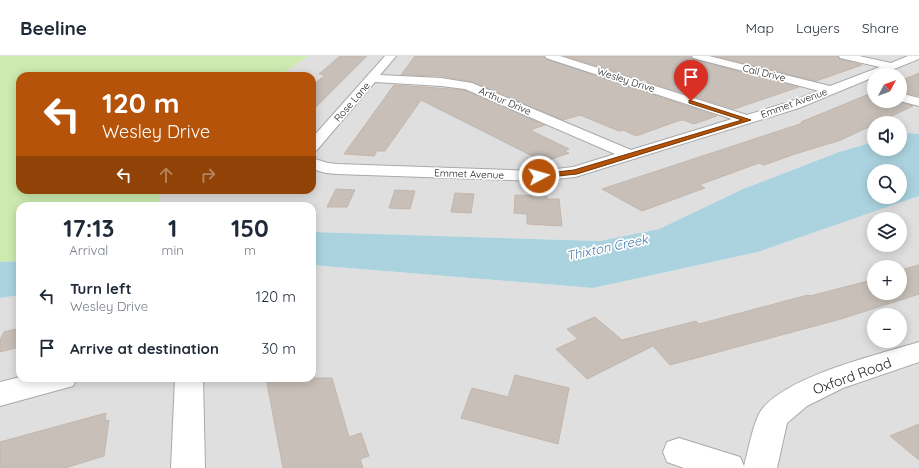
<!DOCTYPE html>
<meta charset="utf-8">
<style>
body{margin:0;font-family:Quicksand,sans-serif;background:#f2f2f3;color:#1f2937;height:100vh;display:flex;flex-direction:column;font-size:15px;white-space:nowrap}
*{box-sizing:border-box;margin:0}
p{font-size:13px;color:#747a83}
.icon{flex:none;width:22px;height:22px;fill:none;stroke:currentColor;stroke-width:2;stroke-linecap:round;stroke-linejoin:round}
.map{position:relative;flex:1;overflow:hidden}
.details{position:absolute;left:16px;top:146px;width:300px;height:180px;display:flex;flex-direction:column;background:#fff;border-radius:12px;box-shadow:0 2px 10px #0003}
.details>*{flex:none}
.top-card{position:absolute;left:16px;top:16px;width:300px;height:122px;border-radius:12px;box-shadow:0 2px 10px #0003;background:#b45309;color:#fff;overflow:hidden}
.needle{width:26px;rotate:49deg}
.tools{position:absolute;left:867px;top:12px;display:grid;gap:8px}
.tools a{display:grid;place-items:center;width:40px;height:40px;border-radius:50%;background:#fff;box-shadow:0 2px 10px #0003;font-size:20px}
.pin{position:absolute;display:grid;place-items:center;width:34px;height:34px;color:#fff;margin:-41px -17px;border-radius:50% 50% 50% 0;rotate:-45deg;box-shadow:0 0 4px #0007}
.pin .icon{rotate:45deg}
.me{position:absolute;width:44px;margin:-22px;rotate:84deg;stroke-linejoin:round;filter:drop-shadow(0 0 3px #0008)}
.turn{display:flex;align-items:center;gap:14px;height:84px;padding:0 20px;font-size:18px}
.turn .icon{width:52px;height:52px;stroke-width:2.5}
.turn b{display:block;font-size:28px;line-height:34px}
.lanes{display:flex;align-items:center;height:38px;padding:0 20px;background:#0003;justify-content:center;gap:20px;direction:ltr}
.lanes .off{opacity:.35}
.eta{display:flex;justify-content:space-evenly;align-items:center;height:68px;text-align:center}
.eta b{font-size:24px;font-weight:700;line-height:28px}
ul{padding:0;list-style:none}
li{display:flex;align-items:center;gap:12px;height:52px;padding:0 20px}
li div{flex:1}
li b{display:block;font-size:15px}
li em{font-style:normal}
header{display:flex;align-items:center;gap:24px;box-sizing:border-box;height:56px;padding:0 20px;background:#fff;border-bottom:1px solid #e0e1e3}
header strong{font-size:19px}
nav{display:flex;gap:22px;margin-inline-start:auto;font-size:14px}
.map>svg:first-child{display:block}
.residential{fill:#e0dfdf;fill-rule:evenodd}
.grass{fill:#cdebb0}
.water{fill:#aad3df;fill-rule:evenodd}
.building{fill:#c7bfb8;stroke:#c4b6ab}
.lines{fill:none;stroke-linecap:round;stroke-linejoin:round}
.minor-casing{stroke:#a9a9a9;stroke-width:2}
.minor{fill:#fff;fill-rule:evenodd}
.route{fill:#b45309;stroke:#753606}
.labels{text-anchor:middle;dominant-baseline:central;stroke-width:3.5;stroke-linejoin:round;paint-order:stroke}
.far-street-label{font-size:10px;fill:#222;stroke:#fff}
.water-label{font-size:13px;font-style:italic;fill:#4a7aab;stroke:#fff}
.near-street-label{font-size:14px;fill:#222;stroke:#fff}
</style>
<header>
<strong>Beeline</strong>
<nav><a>Map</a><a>Layers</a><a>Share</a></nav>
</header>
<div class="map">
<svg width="919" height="412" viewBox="0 0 919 412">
<rect width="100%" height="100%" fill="#f2efe9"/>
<path class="residential" d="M309,0H919V78L910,77L900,80V67H874V86L839,96L743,133L659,173L600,185L312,176V150H160V134H312V20H279ZM874,19H900V45H874Z
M919,140V412H0V242L20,239V322H312V209L593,232L758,196ZM874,163H900V189H874ZM874,211H900V237H874ZM874,259H900V285H874Z"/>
<path class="grass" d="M0,0H309L279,20H20V134H160V150H20V205L0,206Z"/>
<path class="water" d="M910,77L919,78V140L758,196L593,232L312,209V176L600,185L659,173L743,133L839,96L874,86V93H900V80ZM874,115H900V141H874Z
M20,205V239L0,242V206Z"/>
<path class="building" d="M340,0H367L312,55V30L325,19L319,18Z
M415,0H544L546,3L717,60L694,68L683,64L678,65L636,80L623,74L619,75L580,59L563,64L472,26L441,20L401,19Z
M565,0H691L693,3L799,31L734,53Z
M715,0H838L840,3L862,9L816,25Z
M919,17V40L900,36V25Z
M394,29L465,34L545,69L530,74L569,93L564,95L569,97L544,106L421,44L385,95H377L374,100L344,98Z
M874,36V45H898L913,50L841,84L795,98L764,109L759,107L699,129L705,132L642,155L602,133L803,67L801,66Z
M336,133L355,134L347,151H327Z
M395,134L415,135L410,153L389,152Z
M455,137L474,138L471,157L451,156Z
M515,139L547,140V143H559L562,170L527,168V158L514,157Z
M919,209V238L841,263L670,309L653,290L587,323L556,293L578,283L567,273L595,261L622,284L696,265L699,268L808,239L810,240L872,224L869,222L874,221V237H900V214Z
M20,272V291L0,296V284L4,276Z
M515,319L569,332L558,388L461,362L472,332L508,341Z
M266,322H332L349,381L361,377L369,400L360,403L363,412H283Z
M106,357L105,365L109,364L104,400L65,412H0V386Z
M919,368V404L890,380Z"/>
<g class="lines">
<defs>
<path id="minor" d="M385,0H396L380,19L441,22L472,27L631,94L732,63L546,2L545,0H560L747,59L789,46L819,35L693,2L692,0H709L830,30L880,11L840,2L839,0H859L891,7L908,0H919V3L879,19H874V21L799,52L575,121L539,125L337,118L326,117L312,113V102L328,107L337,108L539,115L573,111L615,98L465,33L441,30L375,26L317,94L312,96V82Z
M900,37L919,42V50L900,45Z
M919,286V306L843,332L807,350L787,367L777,412H684L667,406L663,396L667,386L679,382L740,401L744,410C748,396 754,361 763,352C791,319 877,299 919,286Z
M20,321V322H77L73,330L0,350V326Z
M175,322H203L205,412H171Z"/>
</defs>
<use href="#minor" class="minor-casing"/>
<use href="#minor" class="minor"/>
</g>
<path class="route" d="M689,44L751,64L577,118L539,122L536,120L539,118L574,114L742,64L689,47Z"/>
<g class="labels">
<g class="far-street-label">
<text transform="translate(764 17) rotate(14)">Cail Drive</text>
<text transform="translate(626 24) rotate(18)">Wesley Drive</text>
<text transform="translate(505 45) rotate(23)">Arthur Drive</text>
<text transform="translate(352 46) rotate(-49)">Rose Lane</text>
<text transform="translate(794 47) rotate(-20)">Emmet Avenue</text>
<text transform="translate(469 118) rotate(2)">Emmet Avenue</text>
</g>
<g class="water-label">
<text transform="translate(607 191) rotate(-12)">Thixton Creek</text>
</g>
<g class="near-street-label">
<text transform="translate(852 320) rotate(-20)">Oxford Road</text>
</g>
</g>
</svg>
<div class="tools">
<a><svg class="needle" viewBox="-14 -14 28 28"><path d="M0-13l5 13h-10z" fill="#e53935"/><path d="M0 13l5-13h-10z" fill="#747a83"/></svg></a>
<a><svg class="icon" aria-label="sound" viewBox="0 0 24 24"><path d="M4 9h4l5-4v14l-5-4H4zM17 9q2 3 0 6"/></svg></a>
<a><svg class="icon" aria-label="search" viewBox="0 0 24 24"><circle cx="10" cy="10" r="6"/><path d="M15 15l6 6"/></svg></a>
<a><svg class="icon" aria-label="layers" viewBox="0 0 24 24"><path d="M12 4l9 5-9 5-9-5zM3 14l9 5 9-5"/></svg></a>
<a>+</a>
<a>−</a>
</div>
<div class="pin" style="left:691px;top:45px;background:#d93025"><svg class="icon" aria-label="arrive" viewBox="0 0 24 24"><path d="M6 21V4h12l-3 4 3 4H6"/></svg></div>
<svg class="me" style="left:539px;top:120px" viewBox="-20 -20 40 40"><circle r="17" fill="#b45309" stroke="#fff" stroke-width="3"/><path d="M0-11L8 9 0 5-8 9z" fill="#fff"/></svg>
<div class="top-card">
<div class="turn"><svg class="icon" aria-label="left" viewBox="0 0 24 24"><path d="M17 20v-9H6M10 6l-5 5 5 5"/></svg><div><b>120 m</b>Wesley Drive</div></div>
<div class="lanes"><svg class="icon" aria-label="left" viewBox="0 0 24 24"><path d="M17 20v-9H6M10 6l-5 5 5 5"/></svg><svg class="icon off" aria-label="ahead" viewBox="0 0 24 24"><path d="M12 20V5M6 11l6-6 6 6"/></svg><svg class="icon off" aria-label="right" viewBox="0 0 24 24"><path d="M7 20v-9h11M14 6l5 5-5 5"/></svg></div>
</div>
<section class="details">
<div class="eta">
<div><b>17:13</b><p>Arrival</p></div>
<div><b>1</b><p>min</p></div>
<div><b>150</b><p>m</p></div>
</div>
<ul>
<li><svg class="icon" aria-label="left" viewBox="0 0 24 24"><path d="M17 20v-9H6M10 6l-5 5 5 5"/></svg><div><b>Turn left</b><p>Wesley Drive</p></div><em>120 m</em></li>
<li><svg class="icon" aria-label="arrive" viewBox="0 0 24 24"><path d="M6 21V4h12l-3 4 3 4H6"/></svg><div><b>Arrive at destination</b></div><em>30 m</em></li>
</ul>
</section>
</div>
